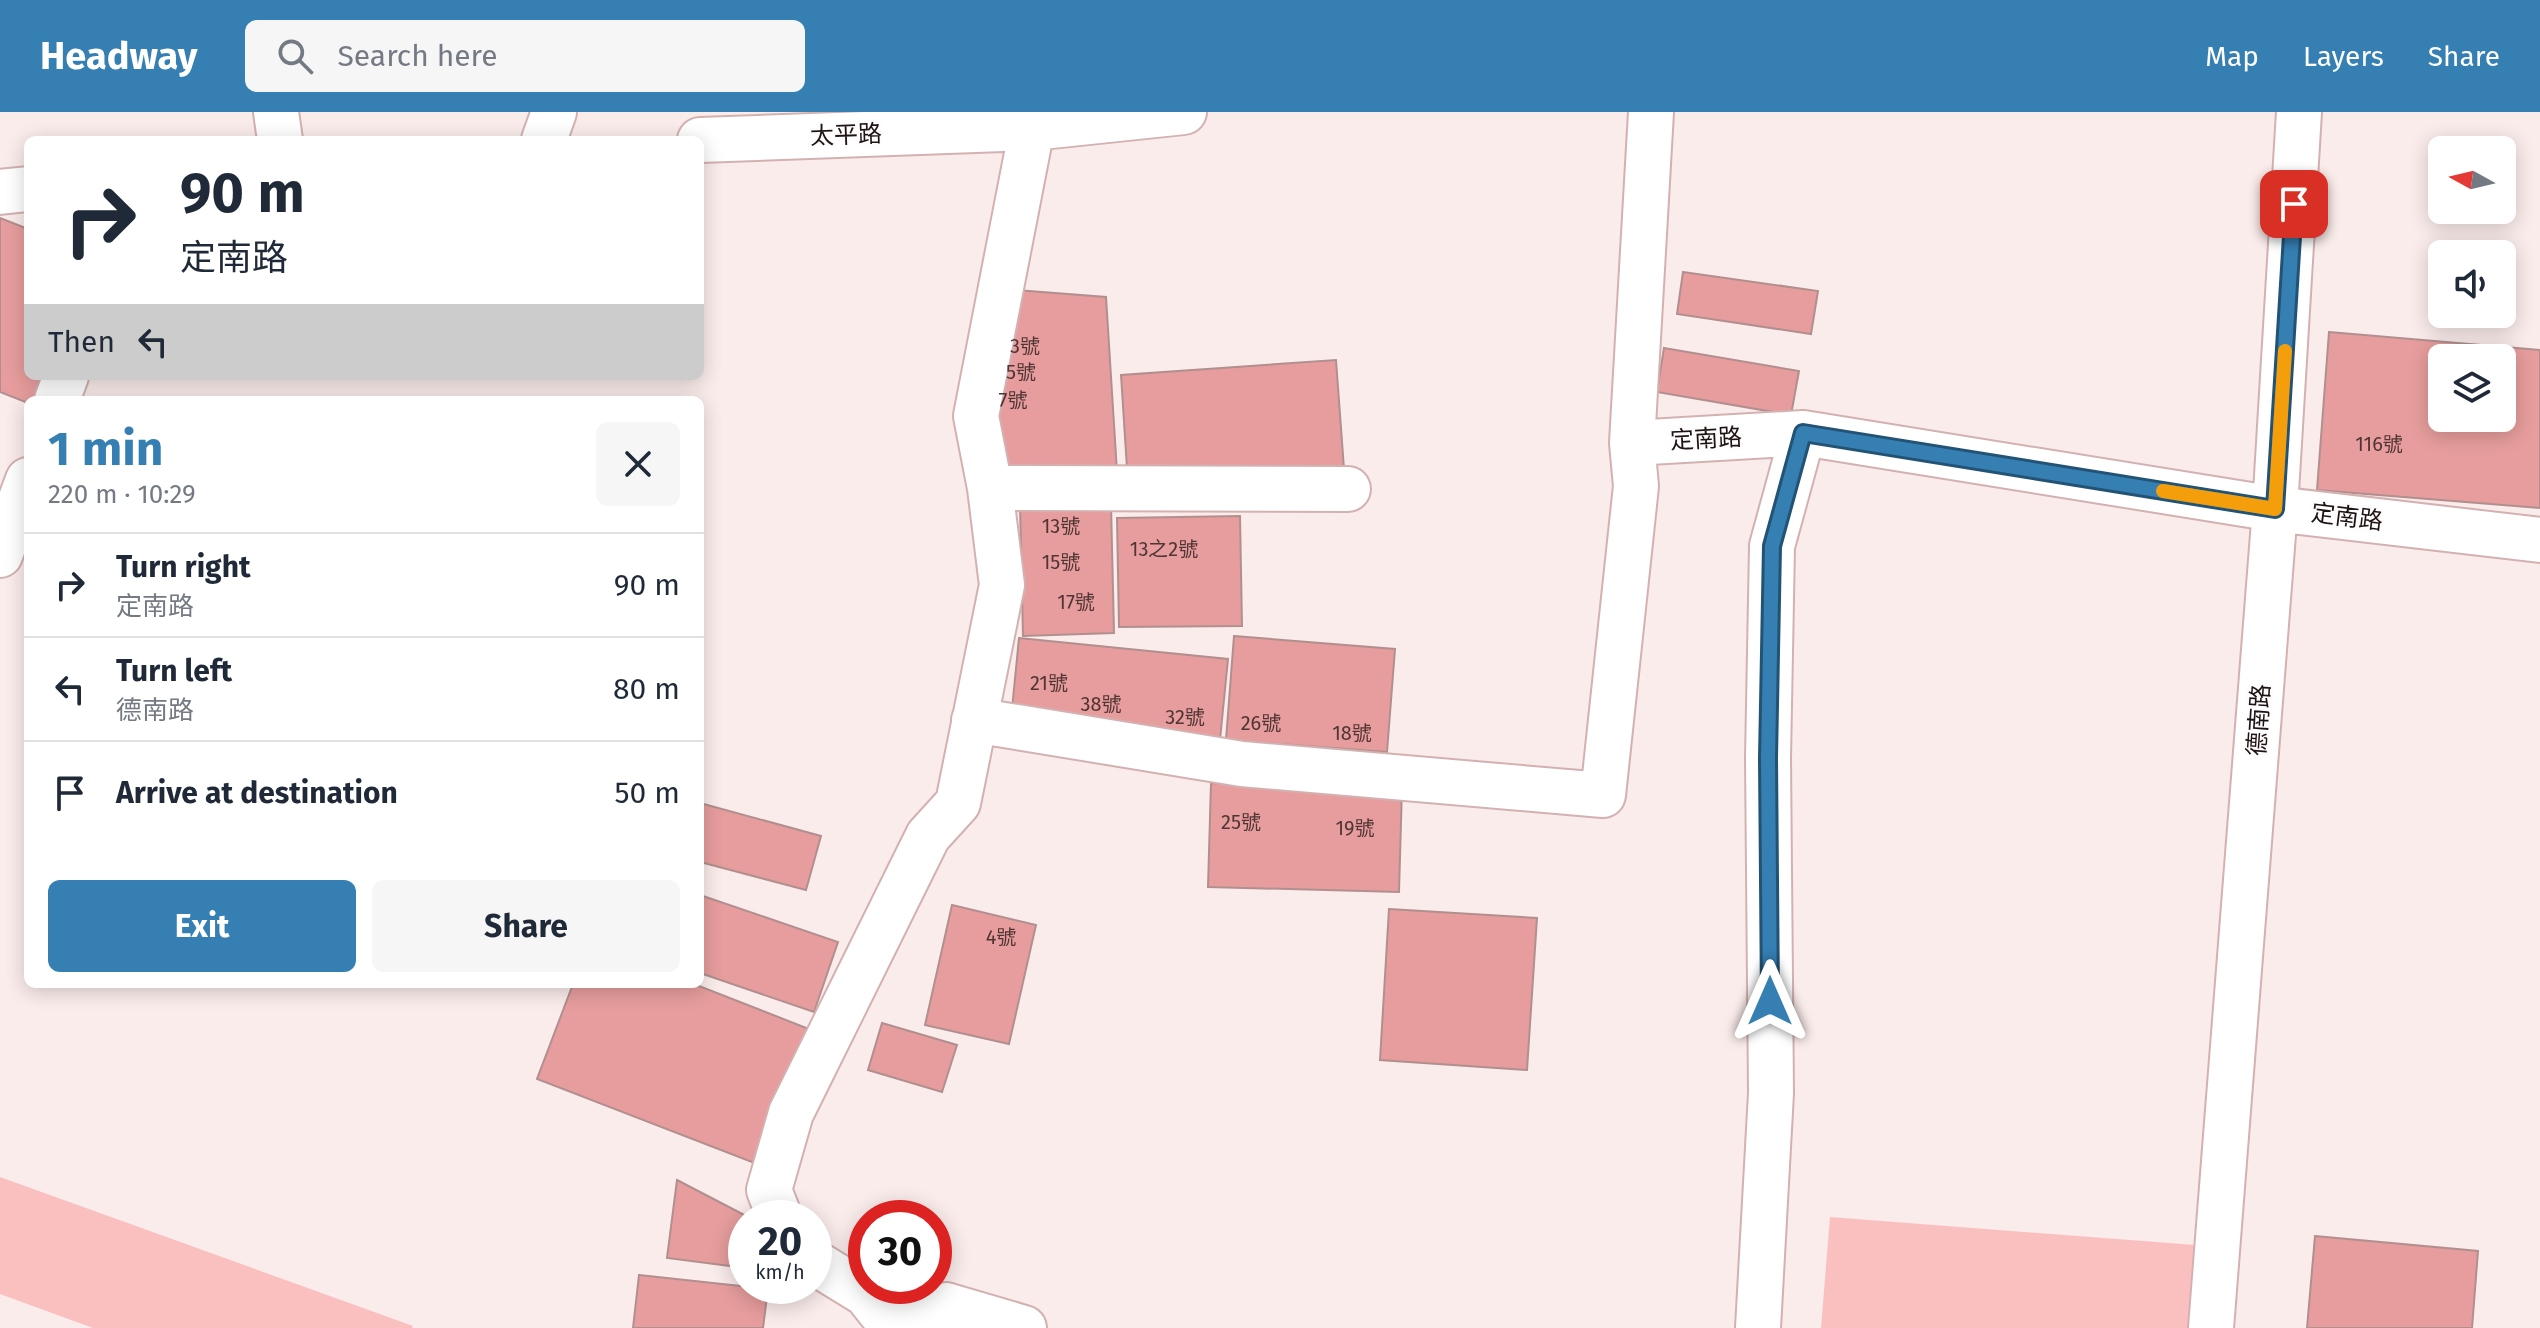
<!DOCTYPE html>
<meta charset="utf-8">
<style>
body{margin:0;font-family:"Fira Sans","Noto Sans TC",sans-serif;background:#f6f6f7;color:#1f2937;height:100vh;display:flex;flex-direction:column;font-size:30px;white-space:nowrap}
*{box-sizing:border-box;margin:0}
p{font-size:26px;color:#747a83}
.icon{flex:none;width:44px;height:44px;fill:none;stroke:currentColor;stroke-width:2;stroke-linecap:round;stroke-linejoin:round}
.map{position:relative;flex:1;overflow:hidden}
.side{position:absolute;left:24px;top:284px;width:680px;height:592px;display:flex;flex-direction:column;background:#fff;border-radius:12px;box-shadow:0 4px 20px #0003}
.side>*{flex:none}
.top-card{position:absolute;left:24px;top:24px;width:680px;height:244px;border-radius:12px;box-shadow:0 4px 20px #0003;background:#fff;color:#1f2937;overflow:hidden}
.needle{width:52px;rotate:278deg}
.tools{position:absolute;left:2428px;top:24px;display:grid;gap:16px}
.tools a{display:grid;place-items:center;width:88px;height:88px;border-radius:12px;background:#fff;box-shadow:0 4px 20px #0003;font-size:40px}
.speed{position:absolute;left:728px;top:1088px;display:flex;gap:16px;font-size:40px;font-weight:700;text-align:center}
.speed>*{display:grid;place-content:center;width:104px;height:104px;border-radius:50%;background:#fff;box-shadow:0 4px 20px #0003;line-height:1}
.speed small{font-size:20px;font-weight:400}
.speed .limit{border:12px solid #d22;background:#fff;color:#111}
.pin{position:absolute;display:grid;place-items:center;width:68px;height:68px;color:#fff;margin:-34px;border-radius:16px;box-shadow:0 4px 12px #0006}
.me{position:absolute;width:88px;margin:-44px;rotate:0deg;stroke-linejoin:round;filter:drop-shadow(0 0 6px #0008)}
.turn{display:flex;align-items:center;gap:28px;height:168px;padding:0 24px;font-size:36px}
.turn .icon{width:104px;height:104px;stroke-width:2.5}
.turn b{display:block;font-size:56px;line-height:68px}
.then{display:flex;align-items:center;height:76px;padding:0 24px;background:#0003;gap:16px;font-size:30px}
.round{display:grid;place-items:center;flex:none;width:84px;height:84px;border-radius:12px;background:#f6f6f7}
.headline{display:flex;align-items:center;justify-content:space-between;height:136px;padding:0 24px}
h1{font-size:48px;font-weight:700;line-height:60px;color:#357fb3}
.cta{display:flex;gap:16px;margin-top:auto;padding:16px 24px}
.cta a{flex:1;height:92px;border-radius:12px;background:#357fb3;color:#fff;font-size:32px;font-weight:700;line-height:92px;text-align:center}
.cta a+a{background:#f6f6f7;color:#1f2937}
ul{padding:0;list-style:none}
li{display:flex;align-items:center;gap:24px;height:104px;padding:0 24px;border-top:2px solid #e0e1e3}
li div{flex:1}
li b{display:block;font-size:30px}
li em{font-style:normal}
header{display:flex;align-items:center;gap:48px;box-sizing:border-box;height:112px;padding:0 40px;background:#357fb3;color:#fff}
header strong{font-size:38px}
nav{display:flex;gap:44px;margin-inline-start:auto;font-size:28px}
.search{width:560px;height:72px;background:#f6f6f7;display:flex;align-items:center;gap:20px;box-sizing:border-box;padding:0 28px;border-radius:12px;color:#747a83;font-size:30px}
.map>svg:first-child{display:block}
.green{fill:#fac0c0}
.building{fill:#e79d9d;stroke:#b18f8f;stroke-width:2;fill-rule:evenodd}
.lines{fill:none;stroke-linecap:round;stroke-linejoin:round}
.minor-casing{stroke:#d4b1b1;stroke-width:48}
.minor{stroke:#fff;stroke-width:44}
.route-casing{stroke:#225374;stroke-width:20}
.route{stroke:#357fb3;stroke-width:14}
.slow{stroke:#f59e0b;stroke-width:14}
.labels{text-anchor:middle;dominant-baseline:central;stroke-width:6;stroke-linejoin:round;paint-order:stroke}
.number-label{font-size:20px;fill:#503535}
.street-label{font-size:24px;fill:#1e1212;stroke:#fdfdfd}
</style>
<header>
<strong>Headway</strong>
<div class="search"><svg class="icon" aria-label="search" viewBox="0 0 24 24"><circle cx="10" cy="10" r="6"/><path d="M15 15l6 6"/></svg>Search here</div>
<nav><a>Map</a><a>Layers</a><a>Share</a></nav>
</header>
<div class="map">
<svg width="2540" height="1216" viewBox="0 0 2540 1216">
<rect width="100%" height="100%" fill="#faeceb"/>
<path class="green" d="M0,1065L413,1214L412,1216H93L0,1182Z
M1830,1105L2208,1134L2202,1216H1821Z"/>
<path class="building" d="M0,106L28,117V264H43L33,288H28V291L0,280Z
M1683,160L1818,179L1811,222L1677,202Z
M1016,178L1106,185L1117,360H999L986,307Z
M2329,220L2540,238V396L2317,378ZM2442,246H2502V306H2442Z
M1664,236L1799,259L1791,303L1657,280Z
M1336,248L1344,357L1128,372L1121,263Z
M1111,392L1114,521L1023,524L1020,393Z
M1240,404L1242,514L1119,515L1117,406Z
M1234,524L1395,537L1387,640L1226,628Z
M1019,526L1228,547L1220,628L1011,607Z
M1211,671L1402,675L1399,780L1208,775Z
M700,691L821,724L806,778L700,750Z
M700,783L838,830L814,900L700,861Z
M952,793L1036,813L1009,932L925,913Z
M1389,797L1537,806L1527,958L1380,948Z
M573,872H694L809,917L757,1052L537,967Z
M882,911L957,933L942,980L868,958Z
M677,1068L750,1106H746V1156L667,1146Z
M2315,1124L2478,1139L2472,1216H2307Z
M639,1163L768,1177L763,1216H633Z"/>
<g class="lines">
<defs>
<path id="minor" d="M276,0L280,28
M544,28L554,0
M700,28L1032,16L1184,0
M0,80L28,77
M57,288L66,264
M1632,331L1803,321L2275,397L2540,428
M990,376L1348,377
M0,443L28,368
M974,608L1242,652L1603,683L1636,374L1632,331L1651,0
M780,1106L769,1078L791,1001L928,724L958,691L1002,473L990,376L976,304L1032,16
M814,1150L866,1182L893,1216
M903,1216L946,1193L1024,1216
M1758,1216L1771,981L1768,646L1772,434L1803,321
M2211,1216L2275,397L2299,0"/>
</defs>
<use href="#minor" class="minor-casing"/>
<use href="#minor" class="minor"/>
</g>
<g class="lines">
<defs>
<path id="route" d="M1770,889L1768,646L1772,434L1803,321L2275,397L2294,92"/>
</defs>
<use href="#route" class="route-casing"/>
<use href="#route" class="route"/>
<path class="slow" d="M2163,379L2275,397L2285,239"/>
</g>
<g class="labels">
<g class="number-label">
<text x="1025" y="234">3號</text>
<text x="1021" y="260">5號</text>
<text x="1013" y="288">7號</text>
<text x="2379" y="332">116號</text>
<text x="1061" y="414">13號</text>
<text x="1164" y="437">13之2號</text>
<text x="1061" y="450">15號</text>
<text x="1076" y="490">17號</text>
<text x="1049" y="571">21號</text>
<text x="1101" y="592">38號</text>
<text x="1185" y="605">32號</text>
<text x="1261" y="611">26號</text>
<text x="1352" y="621">18號</text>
<text x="1241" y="710">25號</text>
<text x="1355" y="716">19號</text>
<text x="1001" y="825">4號</text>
</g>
<g class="street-label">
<text transform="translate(846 23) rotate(-2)">太平路</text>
<text transform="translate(1706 327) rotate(-3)">定南路</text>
<text transform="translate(2347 405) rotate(7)">定南路</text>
<text transform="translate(2259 608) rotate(-86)">德南路</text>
</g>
</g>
</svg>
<div class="tools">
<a><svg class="needle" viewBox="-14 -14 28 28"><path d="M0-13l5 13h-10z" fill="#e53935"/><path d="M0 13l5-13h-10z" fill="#747a83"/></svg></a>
<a><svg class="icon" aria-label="sound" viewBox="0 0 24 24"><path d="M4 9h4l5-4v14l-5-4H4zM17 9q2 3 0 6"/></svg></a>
<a><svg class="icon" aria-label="layers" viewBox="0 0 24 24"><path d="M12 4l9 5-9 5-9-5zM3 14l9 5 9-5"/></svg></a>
</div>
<div class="speed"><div>20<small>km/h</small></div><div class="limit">30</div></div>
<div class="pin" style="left:2294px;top:92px;background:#d93025"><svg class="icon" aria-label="arrive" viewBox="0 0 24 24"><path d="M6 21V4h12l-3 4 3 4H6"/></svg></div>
<svg class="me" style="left:1770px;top:889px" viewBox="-20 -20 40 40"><path d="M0-17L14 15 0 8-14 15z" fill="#357fb3" stroke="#fff" stroke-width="4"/></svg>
<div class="top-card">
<div class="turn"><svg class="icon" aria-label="right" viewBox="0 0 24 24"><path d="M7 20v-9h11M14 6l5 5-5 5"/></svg><div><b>90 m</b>定南路</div></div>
<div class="then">Then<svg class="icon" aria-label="left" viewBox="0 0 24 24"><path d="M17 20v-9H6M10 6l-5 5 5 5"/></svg></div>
</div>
<section class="side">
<div class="headline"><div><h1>1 min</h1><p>220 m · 10:29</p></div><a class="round"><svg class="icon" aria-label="close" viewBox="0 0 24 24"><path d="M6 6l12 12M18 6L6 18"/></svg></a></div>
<ul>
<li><svg class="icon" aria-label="right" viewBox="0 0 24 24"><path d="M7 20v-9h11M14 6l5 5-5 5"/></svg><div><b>Turn right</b><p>定南路</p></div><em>90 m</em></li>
<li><svg class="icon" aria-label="left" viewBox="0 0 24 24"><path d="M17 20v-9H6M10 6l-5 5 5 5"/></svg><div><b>Turn left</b><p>德南路</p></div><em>80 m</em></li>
<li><svg class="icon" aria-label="arrive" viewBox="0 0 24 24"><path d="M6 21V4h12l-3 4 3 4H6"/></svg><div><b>Arrive at destination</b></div><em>50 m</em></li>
</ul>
<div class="cta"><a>Exit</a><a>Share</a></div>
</section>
</div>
